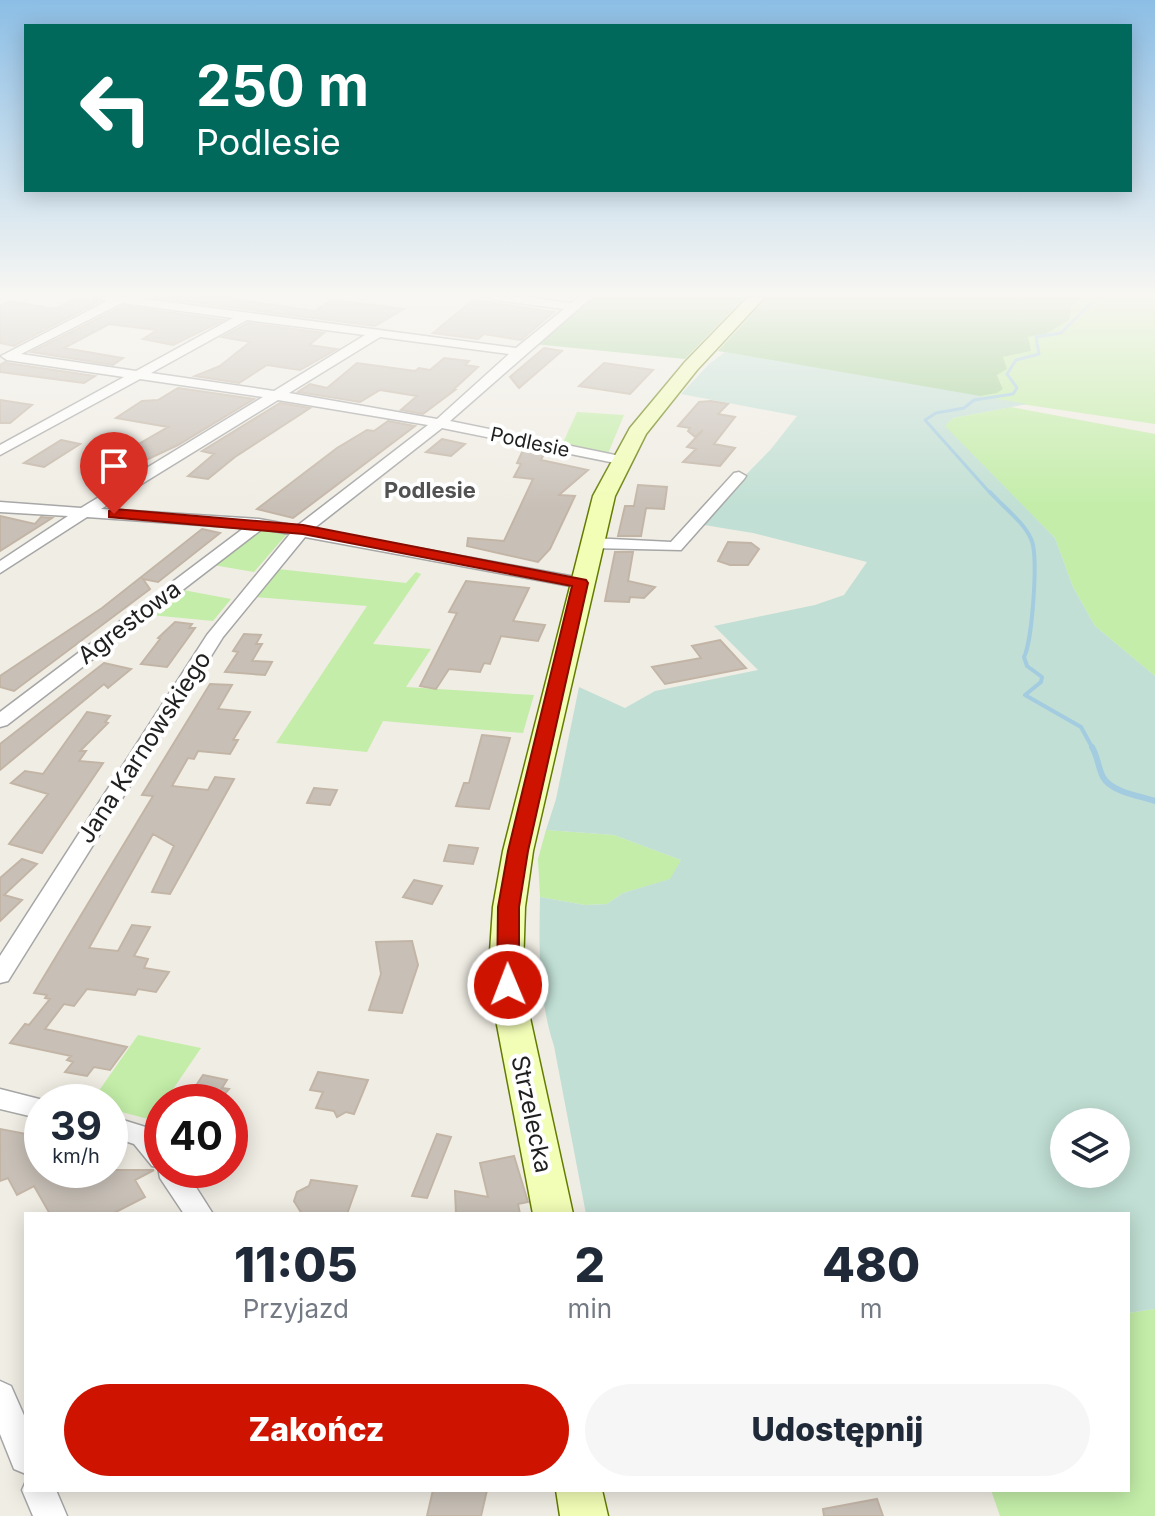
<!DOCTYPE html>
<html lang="pl">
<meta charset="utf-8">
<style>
body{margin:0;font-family:Inter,sans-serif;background:#f6f6f7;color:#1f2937;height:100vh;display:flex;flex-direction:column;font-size:30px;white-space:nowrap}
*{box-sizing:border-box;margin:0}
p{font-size:26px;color:#747a83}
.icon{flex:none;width:44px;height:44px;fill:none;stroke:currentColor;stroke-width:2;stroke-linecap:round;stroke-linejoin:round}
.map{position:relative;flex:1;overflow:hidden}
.sheet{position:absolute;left:24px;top:1212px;width:1106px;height:280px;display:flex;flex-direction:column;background:#fff;border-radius:0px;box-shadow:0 4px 20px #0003}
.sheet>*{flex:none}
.guide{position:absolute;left:24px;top:24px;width:1108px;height:168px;border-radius:0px;box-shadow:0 4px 20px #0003;background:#00695c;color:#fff;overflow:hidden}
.fabs{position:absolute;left:1050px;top:1108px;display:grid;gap:16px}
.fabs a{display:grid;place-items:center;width:80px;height:80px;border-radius:50%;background:#fff;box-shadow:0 4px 20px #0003;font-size:40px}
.speed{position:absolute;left:24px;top:1084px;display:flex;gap:16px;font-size:40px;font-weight:700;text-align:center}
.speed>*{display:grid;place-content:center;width:104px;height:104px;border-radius:50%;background:#fff;box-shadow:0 4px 20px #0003;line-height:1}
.speed small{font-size:20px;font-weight:400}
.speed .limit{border:12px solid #d22;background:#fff;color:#111}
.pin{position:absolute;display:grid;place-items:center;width:68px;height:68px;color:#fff;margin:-82px -34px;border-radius:50% 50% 50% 0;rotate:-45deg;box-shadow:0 0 8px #0007}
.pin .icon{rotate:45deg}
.me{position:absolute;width:88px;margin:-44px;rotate:359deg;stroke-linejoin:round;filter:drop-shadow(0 0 6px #0008)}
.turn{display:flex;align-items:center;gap:28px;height:168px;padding:0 40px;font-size:36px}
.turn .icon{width:104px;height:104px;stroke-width:2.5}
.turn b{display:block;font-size:56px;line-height:68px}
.eta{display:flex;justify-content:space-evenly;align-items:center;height:136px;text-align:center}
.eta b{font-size:48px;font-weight:800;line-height:56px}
.primary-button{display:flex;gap:16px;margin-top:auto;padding:16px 40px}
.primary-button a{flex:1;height:92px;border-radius:48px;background:#ce1300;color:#fff;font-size:32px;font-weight:800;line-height:92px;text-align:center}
.primary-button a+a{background:#f6f6f7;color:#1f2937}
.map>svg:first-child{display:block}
.grass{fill:#c3eda8}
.forest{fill:#a3d197}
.wetland{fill:#c1dfd4;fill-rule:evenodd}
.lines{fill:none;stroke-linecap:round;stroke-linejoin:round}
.stream-far2{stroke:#a3cce0;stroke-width:3}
.stream-far1{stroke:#a3cce0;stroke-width:4}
.stream{stroke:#a3cce0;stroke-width:6}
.building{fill:#c8c0b7;stroke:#c3b5a6;stroke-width:2}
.street-casing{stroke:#a6a6a6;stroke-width:3}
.secondary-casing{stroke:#637c00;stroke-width:3}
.street{fill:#fff;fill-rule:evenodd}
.secondary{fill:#f2fdb6;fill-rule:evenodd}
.route{fill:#ce1300;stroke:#860c00;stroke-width:2}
.labels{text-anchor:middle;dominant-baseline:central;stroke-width:8;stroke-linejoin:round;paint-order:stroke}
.far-street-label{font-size:20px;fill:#1f1f1f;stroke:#fff}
.far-neighbourhood-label{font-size:22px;font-weight:bold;fill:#525252;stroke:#fff}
.street-label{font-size:24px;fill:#1f1f1f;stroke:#fff}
</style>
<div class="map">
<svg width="1155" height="1516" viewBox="0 0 1155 1516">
<rect width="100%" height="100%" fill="#f0ede4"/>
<path class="grass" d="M1082,297H1155V424L974,397L1003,389L997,374L1002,357L1031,351L1027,337L1046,334L1069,320L1072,306Z
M1011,407L1155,434V676L1095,626L1073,587L1055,538L944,426L953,418Z
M577,412L624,415L607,456L561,447Z
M263,530L286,532V535L254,572L213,565Z
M278,569L406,583L416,572L421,574L373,644L431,649L406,687L534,695L523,733L383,721L367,752L276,743L367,606L255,597Z
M183,590L231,599L213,621L151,615Z
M546,830L614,835L681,860L671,879L623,893L607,904L585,905L540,897L538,859Z
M138,1035L201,1048L152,1120L110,1109V1102H91Z
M1155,1309V1516H1000L991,1490H1128V1313Z"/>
<path class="forest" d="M593,297H745L685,359L534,344Z
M768,297H1082L1072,306L1069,320L1046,334L1028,337L1031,351L1003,357L1007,369L997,375L1003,389L997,393L974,397L718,351Z"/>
<path class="wetland" d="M725,352L1027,404L953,418L945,426L1055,538L1073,587L1095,626L1155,676V1309L1128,1313V1214H586L554,1046C538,997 539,948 540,897L585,905L607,904L623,893L670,879L681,860L614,835L546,830L556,799L579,687L625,708L655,691L758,670L714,626L815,605L844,595L867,562L753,533L698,524L771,449L797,416L681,394L709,364ZM1064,1122H1116V1174H1064Z"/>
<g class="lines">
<path class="stream-far2" d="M991,494L925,420L936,413L964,408L974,400L1013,394L1017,388L1007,374L1016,360L1039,354L1036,337L1061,333L1097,297"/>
<path class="stream-far1" d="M990,492C1002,506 1024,522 1031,539C1039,555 1032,642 1024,657L1027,666L1042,677L1041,682L1025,695L1081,727L1093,749"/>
<path class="stream" d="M1092,747C1098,757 1098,768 1103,777C1111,792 1140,796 1155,801"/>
</g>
<path class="building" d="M93,297L100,301L14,346L0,343V306L9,301L55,309L75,299L93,301Z
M154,297H220L314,311L332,300L404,309L375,326Z
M473,300L492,303L554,312L521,340L484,334L478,339L433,333Z
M123,306L224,320L173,345L143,339L157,330L109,324L64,348L123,358L113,365L31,352Z
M248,323L324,333L309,345L337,349L300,370L267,365L239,383L195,376L220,366L250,342L222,337Z
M544,348L562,351L519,388L510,377Z
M444,358L469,361L465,365L478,367L453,390H455L423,414L401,410L417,396L380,390L360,402L298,392L310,384L327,388L357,363L415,371L419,368L430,370Z
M5,362L7,363L95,376L84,383L0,372V365Z
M604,363L653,370L630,394L579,386Z
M178,388L254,399L178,445L142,462L118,456L168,427L116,418L142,401L158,400Z
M0,400L32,405L10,423H0Z
M711,401L728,404L718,414L735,417L714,444L735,448L720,466L683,462L696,449L687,447L703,430L695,437L688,431L690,428L678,426L699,402Z
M280,403L310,408L235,457L208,479L188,476L214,454L202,451Z
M388,421L415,426L293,518L257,509L337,448L367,430L374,431Z
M442,439L465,444L451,456L426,452Z
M61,440L80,444L44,467L24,463Z
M524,448L545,452L541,460L588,470L559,495L575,496L550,549L538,562L467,546L468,538L504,541L533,479L514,477L521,464L517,463Z
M638,485L667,487L664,509L646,508L641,536H618L625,506H634Z
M0,516L35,524L41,517L52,518L0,551Z
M202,529L220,533L158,582L143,579L150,589L14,691L0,687V676L102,608Z
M728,542L751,543L759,549L748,565H730L718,561Z
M615,552H633L628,581L655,587L644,598L630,597L629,602L605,601Z
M466,581L529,588L513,621L545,625L538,641L501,636L490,664L484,663L480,672L449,669L436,689L420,686L457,613L449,612Z
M175,622L192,624L189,628H195L167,667L141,664L160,639L158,638Z
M244,634L261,635L256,644H262L252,661L272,662L265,675L225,672L238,652L233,651Z
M720,640L746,668L665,684L652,667L701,658L692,646Z
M104,663L131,669L108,688L104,684L0,770V744Z
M210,684L232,685L218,709L250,712L233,740H238L230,754L198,751L194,759L188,758L172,786L208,790L215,777L234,779L170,894L152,892L174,846L153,834L89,948L118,951L132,925L150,927L134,956L148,959L144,968L169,972L156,992L138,989L135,995L87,989L74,1006L64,1004L45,1029L127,1047L110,1070L94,1067L87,1076L65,1072L73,1062L67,1060L71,1056L10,1043L25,1024L29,1025L50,999L45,998L47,995L34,993L153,796L142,795Z
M87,712L110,716L105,722L108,723L80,751H86L79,761L103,763L42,853L9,844L48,794L11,783L25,771L43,774Z
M482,735L510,738L489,809L456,806L464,783H469Z
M314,788L337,790L330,805L307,803Z
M449,845L478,848L473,864L444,861Z
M22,859L37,864L4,895L22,900L0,921V878Z
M414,880L442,886L432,904L403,897Z
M412,941L418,965L402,1013L369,1010L381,974L376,942Z
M318,1072L368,1080L354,1114L346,1112L337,1117L334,1111L316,1108L323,1092L310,1090Z
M203,1075L227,1080L222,1088L229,1089L218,1102H185Z
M0,1129L42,1137V1170H154L135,1180L145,1197L112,1214H50L34,1186L17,1195L8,1178L0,1181Z
M437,1134L451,1137L427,1198L412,1196Z
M514,1156L528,1202L518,1204L520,1214H456L455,1191L488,1197L480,1163Z
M311,1180L357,1186L347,1214H302L294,1201L297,1192L309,1186Z
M433,1490H487L481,1516H427Z
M877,1499L883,1516H824L823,1509Z"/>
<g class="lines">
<defs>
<path id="street" d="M96,297H130L516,348L564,309L494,300L488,297H524L571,303L579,297H592L450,421L620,456L627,460L620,464L442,428L313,529L581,578L589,583L581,588L305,537L223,637L8,981L0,983V956L207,635L290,534L262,529L7,725L0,727V712L244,528L87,517L0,573V561L68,516L0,512V502L81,508L263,397L140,379L0,455V445L124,377L7,360L1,356L107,301ZM122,303L233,318L136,371L21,354ZM247,320L365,335L274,391L151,373ZM380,337L509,354L437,419L289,393ZM278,400L428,425L297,526L259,519L101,509Z
M739,472L746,476L744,479L681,550L591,548L583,543L591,538L671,542L734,473Z
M0,1089L51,1102H42V1119L0,1109Z
M110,1116L152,1129L162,1139V1170H185L213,1214H184L160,1178L158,1167L152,1166L134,1144L110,1136Z
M0,1381L11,1386L26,1420V1474L14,1469L0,1434Z
M26,1481V1490H56L67,1516H33L22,1490Z"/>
<path id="secondary" d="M748,297H765L697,370L646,434L615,496L533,851L525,907L523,967L527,1004L573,1214H533L493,1004L489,967L493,907L503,851L593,496L630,428L685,362Z
M556,1490H602L608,1516H560Z"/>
</defs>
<use href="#street" class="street-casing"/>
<use href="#secondary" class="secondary-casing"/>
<use href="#street" class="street"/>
<use href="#secondary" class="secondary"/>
</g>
<linearGradient id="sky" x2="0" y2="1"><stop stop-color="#8cbee5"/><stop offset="0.58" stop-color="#f8f7f3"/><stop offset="1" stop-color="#f8f7f3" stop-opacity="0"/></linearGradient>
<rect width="1155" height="509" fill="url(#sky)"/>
<path class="route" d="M114,509L303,525L586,580L588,583L528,851L519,907V985L516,991H500L497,985L498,907L508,851L572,586L303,534L109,517V511Z"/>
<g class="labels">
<g class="far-street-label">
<text transform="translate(530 442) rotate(12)">Podlesie</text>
</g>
<g class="far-neighbourhood-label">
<text x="430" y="490">Podlesie</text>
</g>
<g class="street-label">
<text transform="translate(129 622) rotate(-37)">Agrestowa</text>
<text transform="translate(144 747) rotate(-57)">Jana Karnowskiego</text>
<text transform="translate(532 1114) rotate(78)">Strzelecka</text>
</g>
</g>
</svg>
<div class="fabs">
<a><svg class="icon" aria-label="layers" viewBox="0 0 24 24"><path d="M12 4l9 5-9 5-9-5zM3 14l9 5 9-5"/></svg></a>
</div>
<div class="speed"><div>39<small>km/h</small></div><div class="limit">40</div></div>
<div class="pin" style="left:114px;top:514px;background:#d93025"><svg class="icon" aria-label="arrive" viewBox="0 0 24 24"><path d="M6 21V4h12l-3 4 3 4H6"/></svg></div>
<svg class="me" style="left:508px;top:985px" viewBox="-20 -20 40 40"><circle r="17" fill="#ce1300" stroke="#fff" stroke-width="3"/><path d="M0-11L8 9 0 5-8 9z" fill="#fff"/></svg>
<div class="guide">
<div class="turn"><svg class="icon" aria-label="left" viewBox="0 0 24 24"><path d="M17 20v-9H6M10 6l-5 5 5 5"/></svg><div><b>250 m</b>Podlesie</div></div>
</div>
<section class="sheet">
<div class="eta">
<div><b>11:05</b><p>Przyjazd</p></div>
<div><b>2</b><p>min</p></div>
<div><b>480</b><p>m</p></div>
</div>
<div class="primary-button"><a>Zakończ</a><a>Udostępnij</a></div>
</section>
</div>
